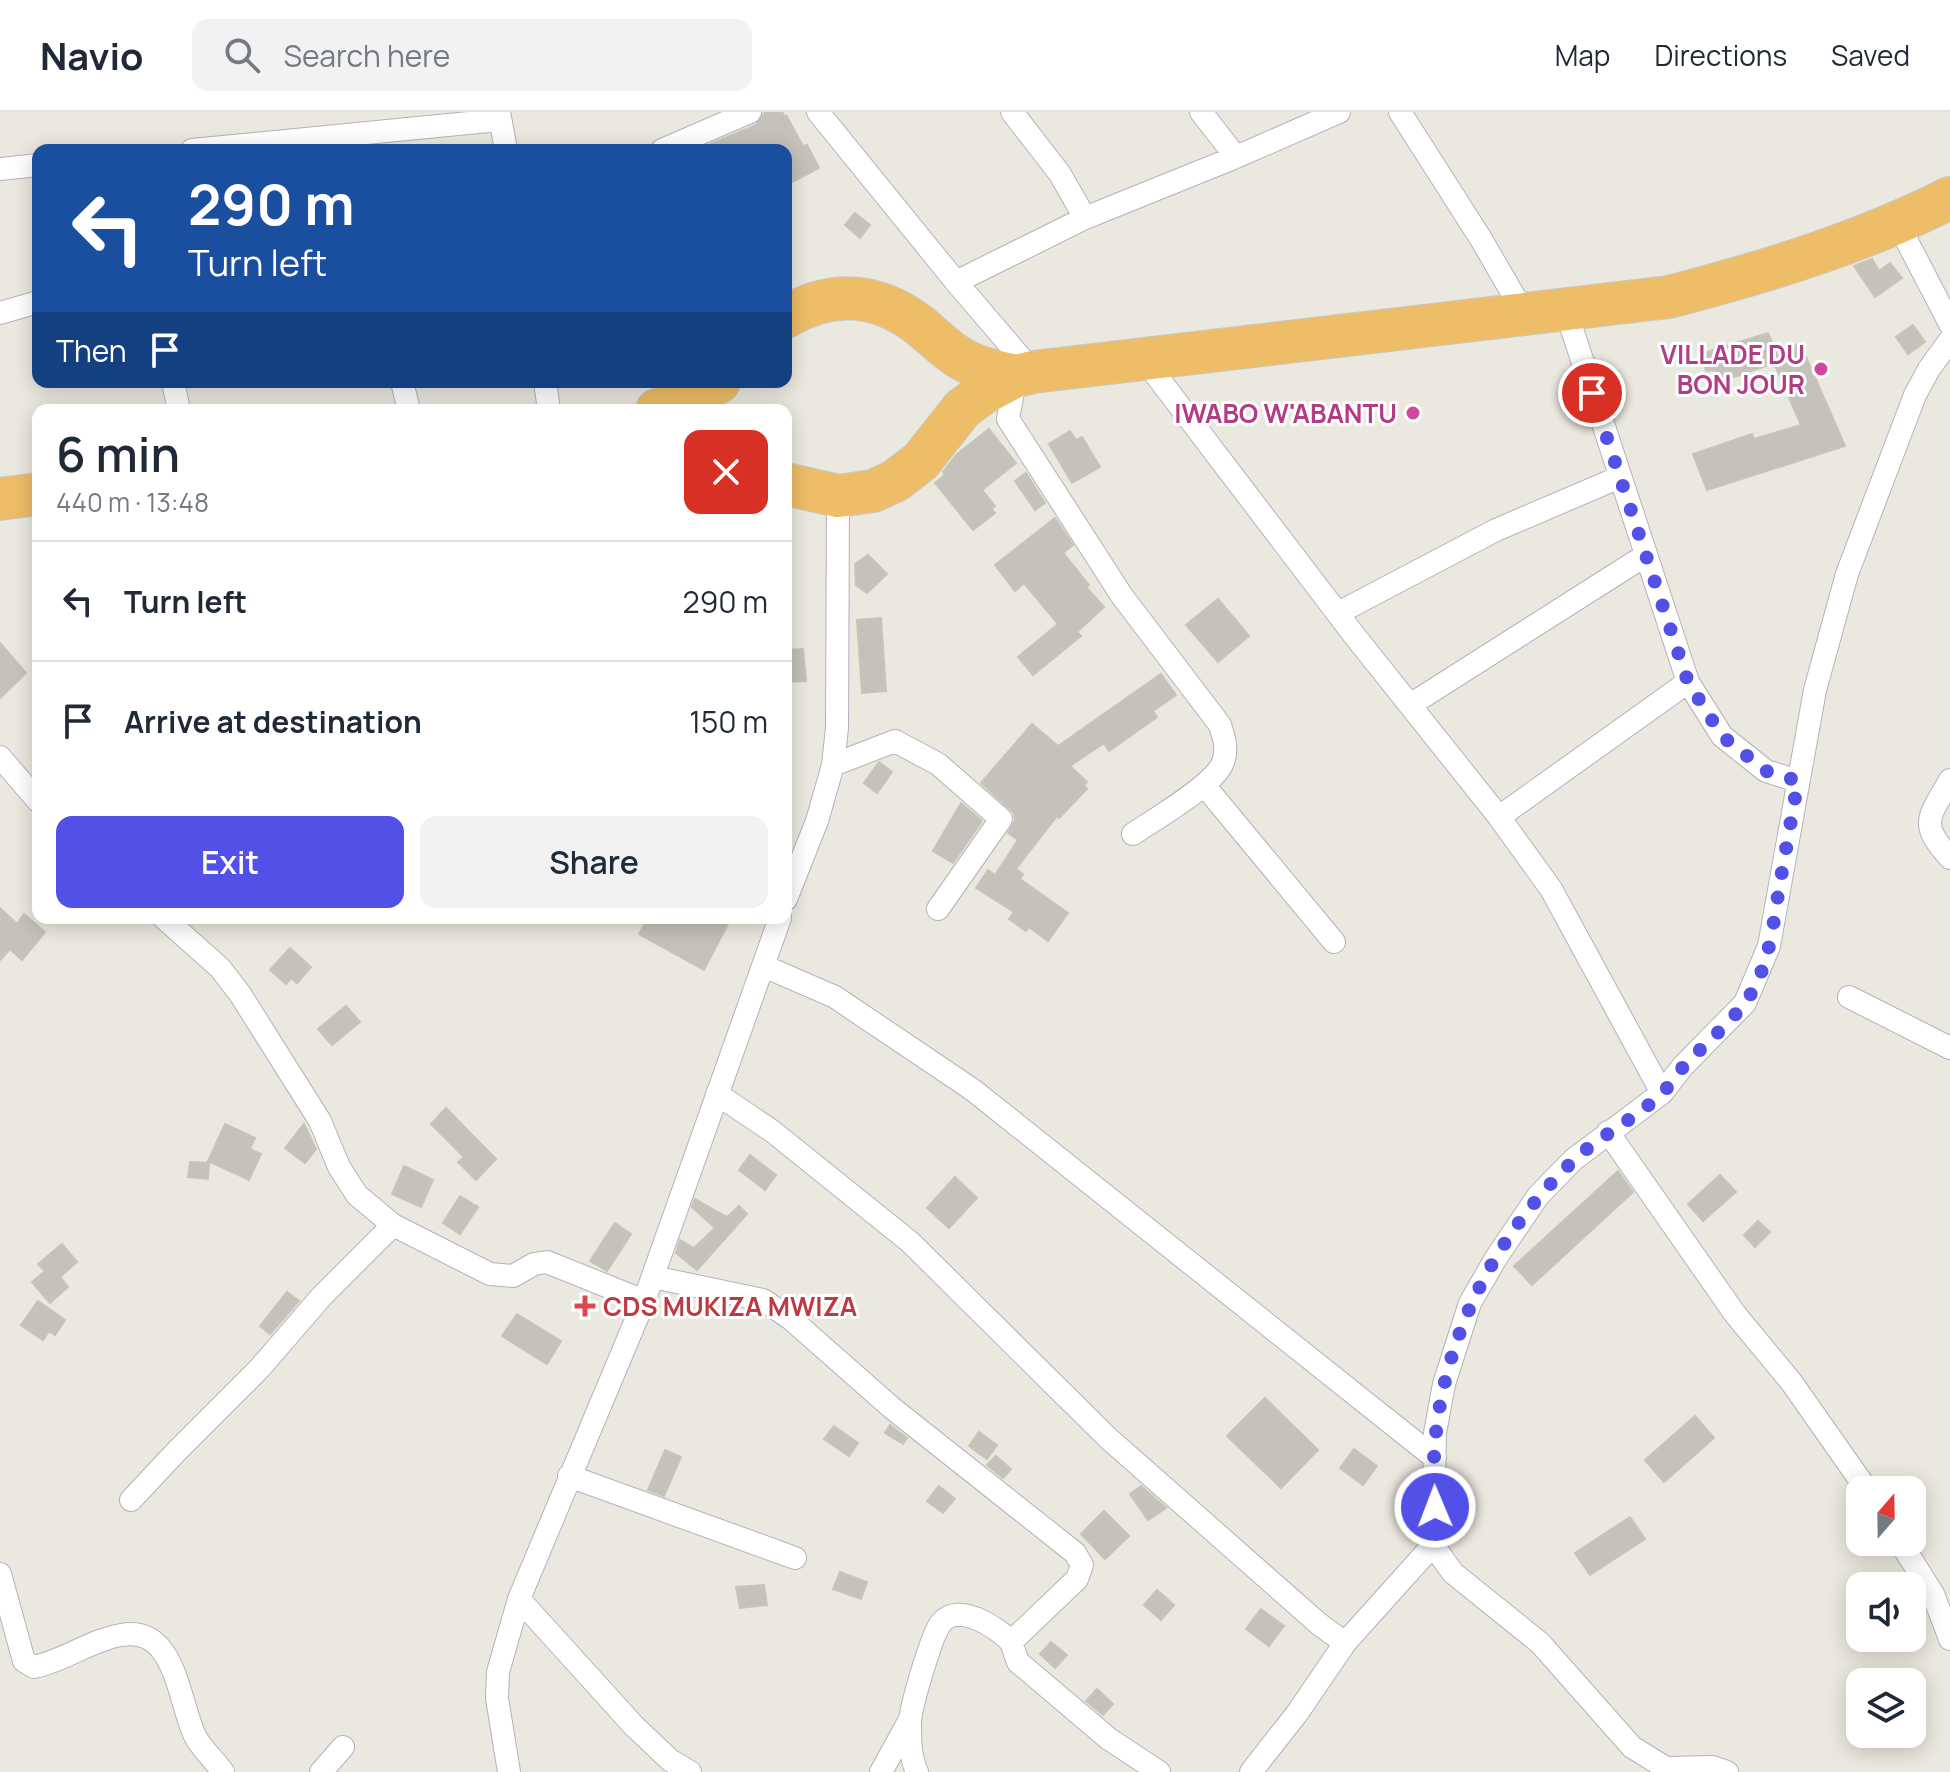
<!DOCTYPE html>
<meta charset="utf-8">
<style>
body{margin:0;font-family:Manrope,sans-serif;background:#f2f2f3;color:#1f2937;height:100vh;display:flex;flex-direction:column;font-size:30px;white-space:nowrap}
*{box-sizing:border-box;margin:0}
p{font-size:26px;color:#747a83}
.icon{flex:none;width:44px;height:44px;fill:none;stroke:currentColor;stroke-width:2;stroke-linecap:round;stroke-linejoin:round}
.map{position:relative;flex:1;overflow:hidden}
.sheet{position:absolute;left:32px;top:292px;width:760px;height:520px;display:flex;flex-direction:column;background:#fff;border-radius:16px;box-shadow:0 4px 20px #0003}
.sheet>*{flex:none}
.guide{position:absolute;left:32px;top:32px;width:760px;height:244px;border-radius:16px;box-shadow:0 4px 20px #0003;background:#1a4fa0;color:#fff;overflow:hidden}
.needle{width:52px;rotate:20deg}
.fabs{position:absolute;left:1846px;top:1364px;display:grid;gap:16px}
.fabs a{display:grid;place-items:center;width:80px;height:80px;border-radius:16px;background:#fff;box-shadow:0 4px 20px #0003;font-size:40px}
.pin{position:absolute;display:grid;place-items:center;width:68px;height:68px;color:#fff;margin:-34px;border:4px solid #fff;border-radius:50%;box-shadow:0 2px 8px #0007}
.me{position:absolute;width:88px;margin:-44px;rotate:359deg;stroke-linejoin:round;filter:drop-shadow(0 0 6px #0008)}
.turn{display:flex;align-items:center;gap:28px;height:168px;padding:0 24px;font-size:36px}
.turn .icon{width:104px;height:104px;stroke-width:2.5}
.turn b{display:block;font-size:56px;line-height:68px}
.then{display:flex;align-items:center;height:76px;padding:0 24px;background:#0003;gap:16px;font-size:30px}
.round{display:grid;place-items:center;flex:none;width:84px;height:84px;border-radius:16px;background:#f2f2f3}
.head{display:flex;align-items:center;justify-content:space-between;height:136px;padding:0 24px}
h1{font-size:48px;font-weight:600;line-height:60px}
.cta{display:flex;gap:16px;margin-top:auto;padding:16px 24px}
.cta a{flex:1;height:92px;border-radius:16px;background:#5250e7;color:#fff;font-size:32px;font-weight:600;line-height:92px;text-align:center}
.cta a+a{background:#f2f2f3;color:#1f2937}
ul{padding:0;list-style:none}
li{display:flex;align-items:center;gap:24px;height:120px;padding:0 24px;border-top:2px solid #e0e1e3}
li div{flex:1}
li b{display:block;font-size:30px}
li em{font-style:normal}
header{display:flex;align-items:center;gap:48px;box-sizing:border-box;height:112px;padding:0 40px;background:#fff;border-bottom:2px solid #e0e1e3}
header strong{font-size:38px}
nav{display:flex;gap:44px;margin-inline-start:auto;font-size:28px}
.search{width:560px;height:72px;background:#f2f2f3;display:flex;align-items:center;gap:20px;box-sizing:border-box;padding:0 28px;border-radius:16px;color:#747a83;font-size:30px}
.map>svg:first-child{display:block}
.building{fill:#c4c2ba;stroke:#c7c4b8;stroke-width:2}
.lines{fill:none;stroke-linecap:round;stroke-linejoin:round}
.street-casing{stroke:#b2b2bd;stroke-width:24}
.highway-casing{stroke:#c8c8c8;stroke-width:44}
.street{stroke:#fff;stroke-width:22}
.highway{stroke:#eebd67;stroke-width:42}
.route{stroke:#5250e7;stroke-width:14;stroke-dasharray:0 25.2}
.hotel-dot{fill:#d1479c;stroke:#fff;stroke-width:3}
.health-dot{fill:#e0444e;stroke:#fff;stroke-width:3}
.labels{text-anchor:middle;dominant-baseline:central;stroke-width:6;stroke-linejoin:round;paint-order:stroke}
.hotel-label{font-size:26px;font-weight:bold;fill:#b23c85;stroke:#fff;text-anchor:end}
.health-label{font-size:26px;font-weight:bold;fill:#be3a42;stroke:#fff;text-anchor:start}
</style>
<header>
<strong>Navio</strong>
<div class="search"><svg class="icon" aria-label="search" viewBox="0 0 24 24"><circle cx="10" cy="10" r="6"/><path d="M15 15l6 6"/></svg>Search here</div>
<nav><a>Map</a><a>Directions</a><a>Saved</a></nav>
</header>
<div class="map">
<svg width="1950" height="1660" viewBox="0 0 1950 1660">
<rect width="100%" height="100%" fill="#ebe8df"/>
<path class="building" d="M765,0H782L786,7V3L803,34L807,33L819,56L786,73V38H697L756,13Z
M855,101L870,113L860,126L845,113Z
M1872,147L1879,159L1890,151L1902,166L1875,185L1854,154Z
M1913,213L1925,230L1908,242L1896,225Z
M1768,221L1778,244L1800,231L1845,334L1707,378L1693,342L1752,322L1754,327L1801,313L1774,251L1720,270L1714,258L1706,259L1701,242Z
M989,317L1016,351L982,378L995,394L992,397L995,401L973,418L935,371L945,363L943,360L957,342Z
M1070,319L1076,328L1082,325L1100,355L1072,371L1049,332Z
M1026,361L1045,391L1035,398L1015,369Z
M1055,406L1073,433L1063,441L1089,473L1086,475L1104,495L1077,520L1081,524L1033,563L1018,545L1058,512L1024,471L1015,479L995,453Z
M868,443L887,462L867,481L856,473L855,452Z
M1218,487L1249,524L1218,550L1186,513Z
M881,506L886,579L862,581L857,508Z
M0,531L26,561L0,586Z
M803,537L806,569L786,570V538Z
M1161,562L1176,583L1153,599L1157,605L1109,639L1104,631L1070,654L1087,670L1084,673L1087,677L1059,706L1057,704L1016,757L1023,762L1020,767L1068,801L1048,829L1029,815L1026,819L1009,807L1014,800L976,776L988,758L995,763L1018,728L1008,721L1015,709L1014,701L981,671L1032,612L1058,634Z
M879,650L892,660L877,681L864,671Z
M961,691L982,709L953,751L933,739Z
M0,796L17,812L24,802L45,820L22,848L10,837L0,848Z
M648,806H731L704,858L639,822Z
M290,836L311,855L297,871L291,866L286,872L270,858Z
M346,894L360,910L332,933L318,917Z
M446,996L496,1047L476,1068L458,1050L464,1045L431,1012Z
M225,1012L255,1026L250,1037L261,1042L249,1068L208,1049Z
M304,1012L316,1037L305,1051L285,1036Z
M750,1043L776,1063L765,1078L739,1058Z
M190,1050L209,1051L208,1067L188,1065Z
M404,1054L433,1068L421,1095L392,1082Z
M1618,1059L1633,1080L1532,1173L1514,1154Z
M1720,1063L1736,1080L1703,1109L1688,1092Z
M955,1065L977,1086L949,1116L927,1096Z
M460,1084L478,1095L460,1122L443,1111Z
M695,1087L727,1105L739,1094L747,1102L697,1158L676,1141L680,1128L694,1136L715,1116L692,1095Z
M1758,1109L1770,1120L1755,1135L1744,1123Z
M615,1111L631,1122L607,1159L590,1149Z
M62,1132L77,1150L60,1165L68,1175L50,1191L32,1170L45,1159L38,1152Z
M287,1180L299,1189L270,1222L260,1214Z
M38,1189L65,1208L55,1223L49,1219L43,1228L21,1213Z
M517,1202L561,1229L547,1252L502,1224Z
M1265,1286L1318,1338L1281,1376L1227,1324Z
M1695,1304L1714,1326L1664,1370L1645,1348Z
M890,1313L907,1326L903,1332L885,1321Z
M834,1314L858,1331L849,1344L824,1327Z
M979,1320L997,1333L987,1347L969,1334Z
M1354,1337L1377,1354L1363,1373L1340,1356Z
M665,1338L681,1345L664,1384L648,1378Z
M996,1344L1011,1357L1003,1366L987,1353Z
M939,1374L955,1387L943,1401L927,1389Z
M1141,1374L1166,1396L1148,1408L1130,1382Z
M1104,1399L1129,1424L1105,1447L1081,1422Z
M1630,1405L1645,1427L1590,1463L1575,1441Z
M840,1460L867,1470L861,1487L833,1477Z
M764,1473L767,1493L740,1496L736,1475Z
M1157,1478L1174,1493L1161,1508L1144,1493Z
M1261,1497L1284,1514L1269,1534L1246,1517Z
M1051,1530L1067,1543L1055,1556L1040,1542Z
M1097,1577L1113,1592L1103,1603L1086,1589Z"/>
<g class="lines">
<defs>
<path id="street" d="M499,0L506,38
M818,0L956,170L1033,260
M1012,0L1060,62L1085,106
M1201,0L1236,45
M1400,0L1481,127L1525,203
M192,38L499,8
M662,38L750,0
M0,57L38,53
M1898,112L1950,212
M956,170L1085,106L1236,45L1339,0
M1565,196L1688,570L1722,624L1766,659L1798,669
M0,201L38,190
M1143,246L1354,523L1499,705L1551,777L1662,981
M1016,264L1008,307L1122,484L1220,613C1224,626 1228,637 1223,650C1216,672 1153,708 1133,722
M173,270L179,298
M402,270L409,298
M545,270L549,298
M1338,501L1496,418L1620,365
M1410,593L1646,443
M0,645L38,689
M833,653L895,629L938,652L1001,707L938,797
M1950,668C1928,707 1919,711 1950,746
M1204,673L1334,830
M1499,705L1688,570
M786,787L817,709L833,653L837,616L838,384
M164,806L220,856L240,882L320,1009L339,1055L357,1083L393,1113L490,1162L513,1164L534,1152L547,1150L644,1189
M764,854L835,885L973,978L1435,1346
M1849,885L1950,936
M717,982L772,1019L910,1130L1108,1326L1319,1512L1345,1531L1433,1433
M1608,1020L1735,1202L1792,1271L1867,1378
M653,1165L763,1188L791,1207L892,1296L1075,1441L1082,1453L1077,1467L1011,1530L1018,1550L1109,1627L1159,1660
M569,1364L795,1446
M131,1388L175,1341L259,1257L322,1184L393,1113
M1900,1430L1933,1482L1950,1527
M0,1462L24,1549L34,1555C64,1549 91,1528 121,1523C177,1513 178,1591 196,1626C203,1638 215,1649 223,1660
M519,1487L634,1614L670,1648L690,1660
M321,1660L343,1635
M509,1660L497,1586L498,1560L519,1487L644,1189L780,806
M881,1660L909,1609
M917,1660C910,1645 910,1628 910,1611C910,1596 932,1522 941,1511C958,1489 998,1516 1011,1530
M1251,1660L1298,1600L1345,1531
M1727,1660L1713,1655L1666,1656L1632,1635L1540,1531L1453,1461L1433,1433L1435,1321L1444,1272L1470,1191L1496,1146L1538,1084L1573,1048L1662,981L1683,954L1745,891L1769,834L1815,578L1847,462L1915,283L1929,257L1950,228"/>
<path id="highway" d="M786,205C831,178 876,180 919,213C932,223 943,235 957,244C974,256 996,259 1016,264
M657,298L690,286L719,270
M786,372L838,384L873,379L895,369L921,349L962,297L982,282L1016,264L1033,260L1669,185C1765,160 1861,131 1950,86
M0,387L38,382"/>
</defs>
<use href="#street" class="street-casing"/>
<use href="#highway" class="highway-casing"/>
<use href="#street" class="street"/>
<use href="#highway" class="highway"/>
</g>
<g class="lines">
<path class="route" d="M1435,1395C1424,1268 1480,1138 1571,1051C1598,1024 1635,1008 1662,981C1671,973 1677,961 1685,953C1704,933 1727,914 1744,892C1770,858 1773,811 1780,771C1786,737 1792,703 1798,669L1766,659L1722,624L1688,570L1592,281"/>
</g>
<g class="hotel-dot">
<circle cx="1821" cy="257" r="8"/>
<circle cx="1413" cy="301" r="8"/>
</g>
<path class="health-dot" d="M581 1182h8v8h8v8h-8v8h-8v-8h-8v-8h8z"/>
<g class="labels">
<g class="hotel-label">
<text x="1805" y="242">VILLADE DU<tspan x="1805" dy="30">BON JOUR</tspan></text>
<text x="1397" y="301">IWABO W'ABANTU</text>
</g>
<g class="health-label">
<text x="603" y="1194">CDS MUKIZA MWIZA</text>
</g>
</g>
</svg>
<div class="fabs">
<a><svg class="needle" viewBox="-14 -14 28 28"><path d="M0-13l5 13h-10z" fill="#e53935"/><path d="M0 13l5-13h-10z" fill="#747a83"/></svg></a>
<a><svg class="icon" aria-label="sound" viewBox="0 0 24 24"><path d="M4 9h4l5-4v14l-5-4H4zM17 9q2 3 0 6"/></svg></a>
<a><svg class="icon" aria-label="layers" viewBox="0 0 24 24"><path d="M12 4l9 5-9 5-9-5zM3 14l9 5 9-5"/></svg></a>
</div>
<div class="pin" style="left:1592px;top:281px;background:#d93025"><svg class="icon" aria-label="arrive" viewBox="0 0 24 24"><path d="M6 21V4h12l-3 4 3 4H6"/></svg></div>
<svg class="me" style="left:1435px;top:1395px" viewBox="-20 -20 40 40"><circle r="17" fill="#5250e7" stroke="#fff" stroke-width="3"/><path d="M0-11L8 9 0 5-8 9z" fill="#fff"/></svg>
<div class="guide">
<div class="turn"><svg class="icon" aria-label="left" viewBox="0 0 24 24"><path d="M17 20v-9H6M10 6l-5 5 5 5"/></svg><div><b>290 m</b>Turn left</div></div>
<div class="then">Then<svg class="icon" aria-label="arrive" viewBox="0 0 24 24"><path d="M6 21V4h12l-3 4 3 4H6"/></svg></div>
</div>
<section class="sheet">
<div class="head"><div><h1>6 min</h1><p>440 m · 13:48</p></div><a class="round" style="background:#d93025;color:#fff"><svg class="icon" aria-label="close" viewBox="0 0 24 24"><path d="M6 6l12 12M18 6L6 18"/></svg></a></div>
<ul>
<li><svg class="icon" aria-label="left" viewBox="0 0 24 24"><path d="M17 20v-9H6M10 6l-5 5 5 5"/></svg><div><b>Turn left</b></div><em>290 m</em></li>
<li><svg class="icon" aria-label="arrive" viewBox="0 0 24 24"><path d="M6 21V4h12l-3 4 3 4H6"/></svg><div><b>Arrive at destination</b></div><em>150 m</em></li>
</ul>
<div class="cta"><a>Exit</a><a>Share</a></div>
</section>
</div>
